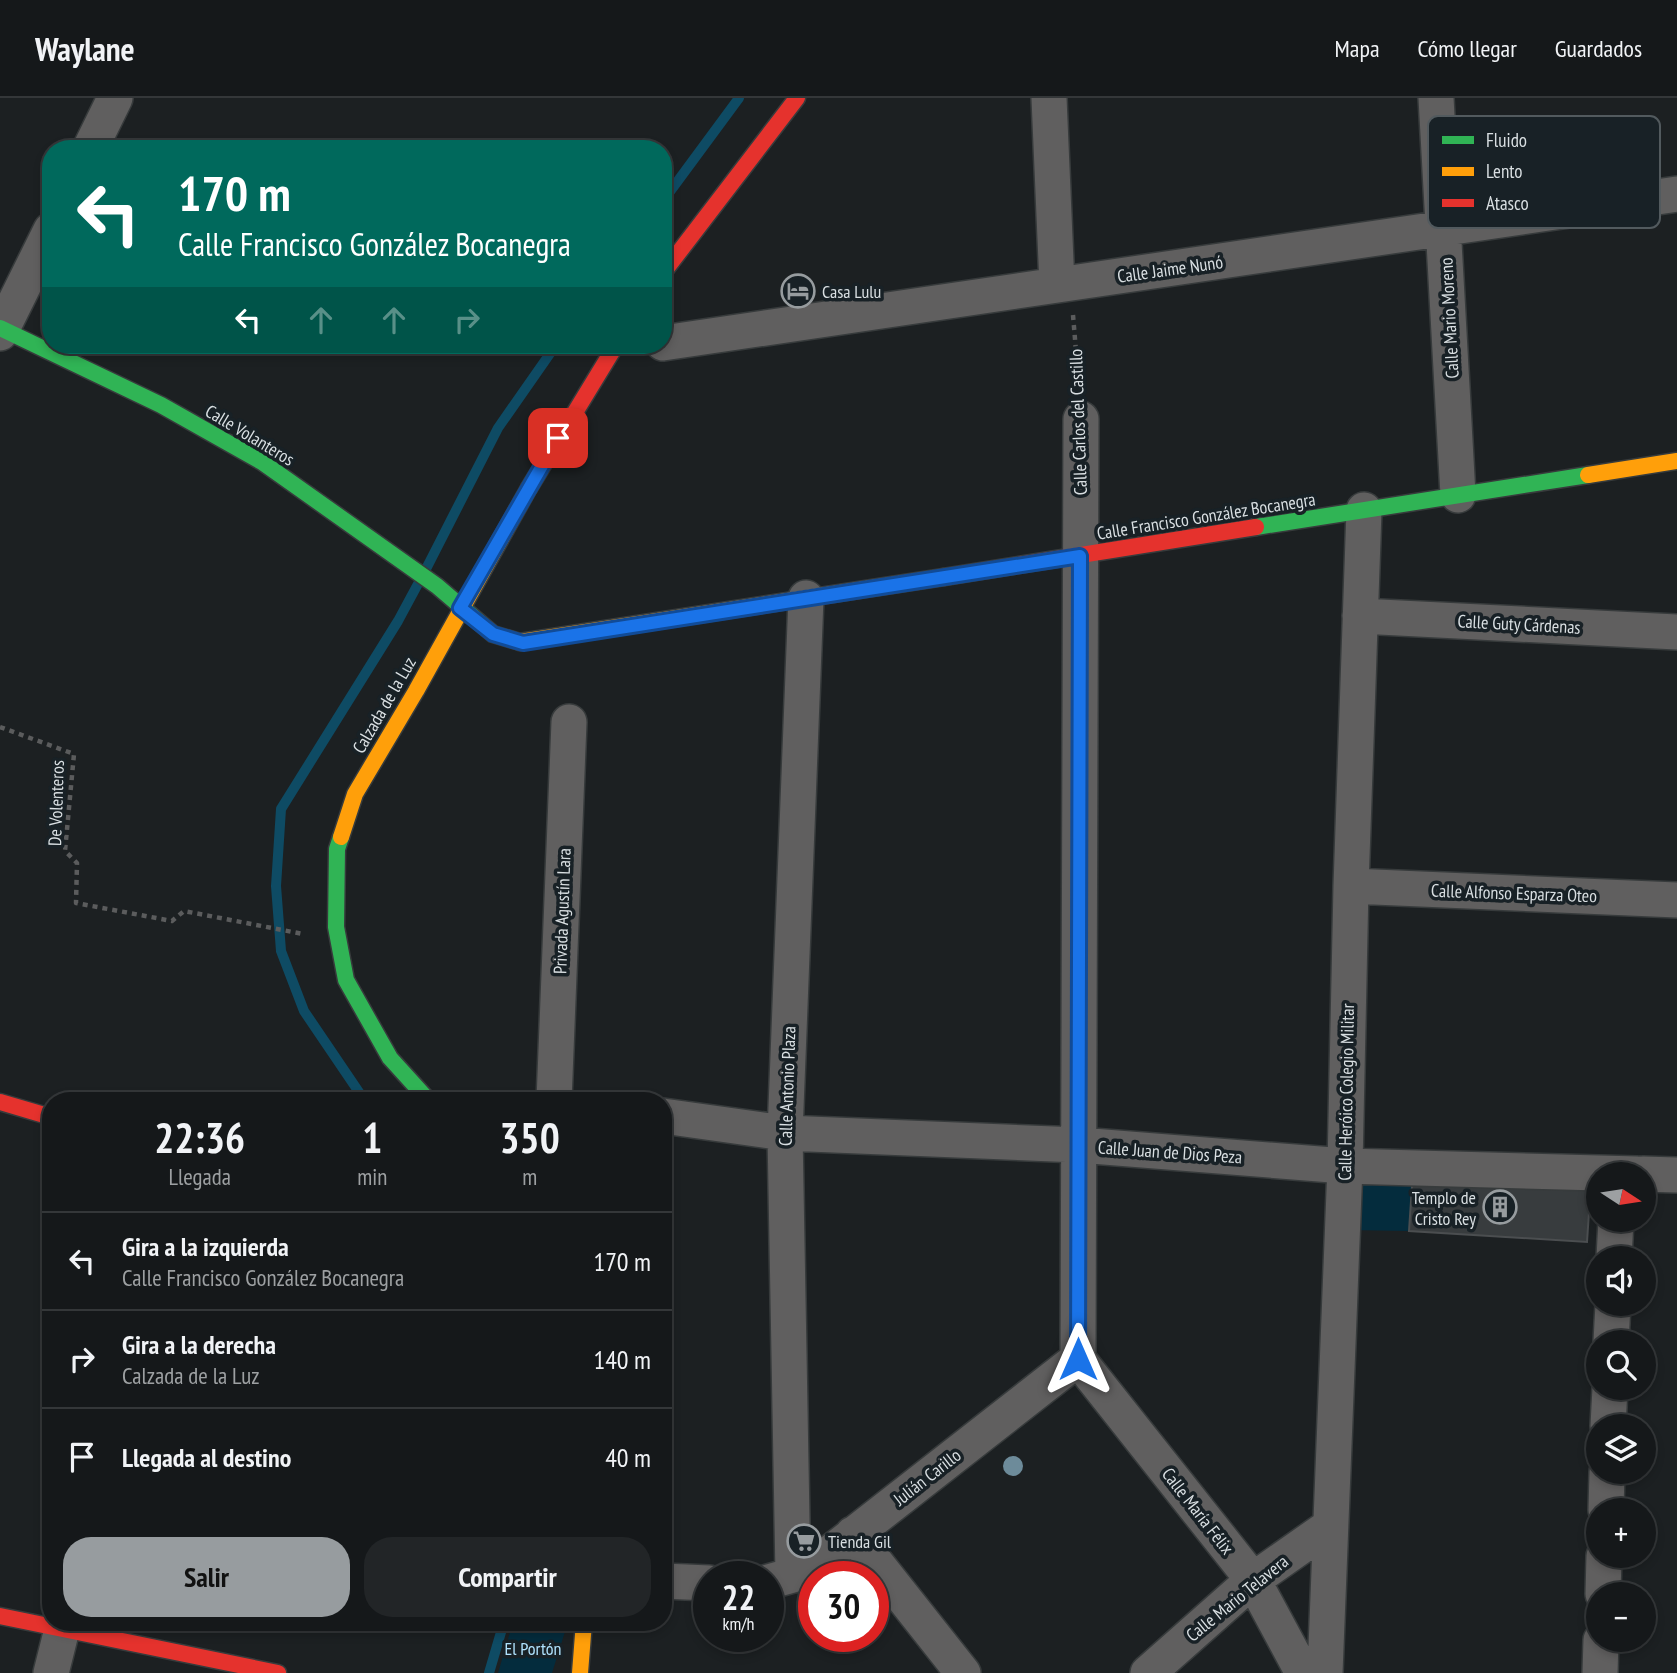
<!DOCTYPE html>
<html lang="es">
<meta charset="utf-8">
<style>
body{margin:0;font-family:"PT Sans Narrow",sans-serif;background:#222527;color:#f1f3f6;height:100vh;display:flex;flex-direction:column;font-size:26px;white-space:nowrap}
*{box-sizing:border-box;margin:0}
p{font-size:23px;color:#9da0a2}
.icon{flex:none;width:38px;height:38px;fill:none;stroke:currentColor;stroke-width:2;stroke-linecap:round;stroke-linejoin:round}
.map{position:relative;flex:1;overflow:hidden}
.panel{position:absolute;left:42px;top:994px;width:630px;height:539px;display:flex;flex-direction:column;background:#15181a;border-radius:28px;box-shadow:0 4px 10px #0003,0 0 0 2px #343739}
.panel>*{flex:none}
.top-card{position:absolute;left:42px;top:42px;width:630px;height:214px;border-radius:28px;box-shadow:0 4px 10px #0003,0 0 0 2px #343739;background:#00695c;color:#fff;overflow:hidden}
.needle{width:46px;rotate:102deg}
.tools{position:absolute;left:1586px;top:1064px;display:grid;gap:14px}
.tools a{display:grid;place-items:center;width:70px;height:70px;border-radius:50%;background:#15181a;box-shadow:0 4px 10px #0003,0 0 0 2px #343739;font-size:35px}
.speed{position:absolute;left:693px;top:1463px;display:flex;gap:14px;font-size:35px;font-weight:700;text-align:center}
.speed>*{display:grid;place-content:center;width:91px;height:91px;border-radius:50%;background:#15181a;box-shadow:0 4px 10px #0003,0 0 0 2px #343739;line-height:1}
.speed small{font-size:18px;font-weight:400}
.speed .limit{border:10px solid #d22;background:#fff;color:#111}
.pin{position:absolute;display:grid;place-items:center;width:60px;height:60px;color:#fff;margin:-30px;border-radius:14px;box-shadow:0 4px 10px #0006}
.me{position:absolute;width:77px;margin:-38px;rotate:0deg;stroke-linejoin:round;filter:drop-shadow(0 0 5px #0008)}
.turn{display:flex;align-items:center;gap:24px;height:147px;padding:0 21px;font-size:32px}
.turn .icon{width:91px;height:91px;stroke-width:2.5}
.turn b{display:block;font-size:49px;line-height:60px}
.lanes{display:flex;align-items:center;height:66px;padding:0 21px;background:#0003;justify-content:center;gap:35px;direction:ltr}
.lanes .off{opacity:.35}
.eta{display:flex;justify-content:space-evenly;align-items:center;height:119px;text-align:center}
.eta b{font-size:42px;font-weight:600;line-height:49px}
.cta{display:flex;gap:14px;margin-top:auto;padding:14px 21px}
.cta a{flex:1;height:80px;border-radius:28px;background:#979c9f;color:#111;font-size:28px;font-weight:600;line-height:80px;text-align:center}
.cta a+a{background:#222527;color:#f1f3f6}
ul{padding:0;list-style:none}
li{display:flex;align-items:center;gap:21px;height:98px;padding:0 21px;border-top:2px solid #343739}
li div{flex:1}
li b{display:block;font-size:26px}
li em{font-style:normal}
header{display:flex;align-items:center;gap:42px;box-sizing:border-box;height:98px;padding:0 35px;background:#15181a;border-bottom:2px solid #343739}
header strong{font-size:33px}
nav{display:flex;gap:38px;margin-inline-start:auto;font-size:24px}
.map>svg:first-child{display:block}
.green{fill:#042c3d}
.lines{fill:none;stroke-linecap:round;stroke-linejoin:round}
.stream{stroke:#0e4b64;stroke-width:10}
.building{fill:#383c3e;stroke:#4b4e50;stroke-width:2}
.street-casing{stroke:#373b3c;stroke-width:38}
.fast-casing{stroke:#373b3c;stroke-width:19}
.slow-casing{stroke:#373b3c;stroke-width:19}
.jam-casing{stroke:#373b3c;stroke-width:19}
.path{stroke:#5b5c5d;stroke-width:4.5;stroke-dasharray:5 5;stroke-linecap:butt}
.street{stroke:#605f5f;stroke-width:35}
.fast{stroke:#30b455;stroke-width:16}
.slow{stroke:#ff9f0a;stroke-width:16}
.jam{stroke:#e5322d;stroke-width:16}
.tree{fill:#6d8b9a}
.route-casing{stroke:#114b97;stroke-width:18}
.route{stroke:#1a73e8;stroke-width:12}
.labels{text-anchor:middle;dominant-baseline:central;stroke-width:7;stroke-linejoin:round;paint-order:stroke}
.street-label{font-size:18px;fill:#d9dfe2;stroke:#182126}
.poi-label{font-size:18px;fill:#d9dfe2;stroke:#182126;text-anchor:start}
.park-label{font-size:18px;fill:#b0e2fd;stroke:#182126}
.key{fill:#182126;stroke:#525a5e;stroke-width:2}
.key-label{font-size:19px;fill:#d9dfe2}
</style>
<header>
<strong>Waylane</strong>
<nav><a>Mapa</a><a>Cómo llegar</a><a>Guardados</a></nav>
</header>
<div class="map">
<svg width="1677" height="1575" viewBox="0 0 1677 1575">
<rect width="100%" height="100%" fill="#1c2022"/>
<path class="green" d="M1348,1071L1413,1073L1409,1133L1346,1132Z
M513,1524H568L552,1575H498Z"/>
<g class="lines">
<path class="stream" d="M663,103L739,0
M426,471L498,330L556,247
M365,1003L304,913L281,853L276,788L281,711L398,523L419,484
M489,1575L504,1524"/>
</g>
<path class="building" d="M1413,1073L1591,1084L1587,1144L1409,1133Z"/>
<g class="lines">
<defs>
<path id="street" d="M1049,0L1057,187
M1436,0L1458,397
M90,51L115,0
M0,235L51,132
M663,245L1677,96
M1360,518L1677,534
M1351,788L1677,802
M554,1003L569,624
M663,1018L785,1035L1079,1047L1345,1068L1637,1076
M1643,1076L1677,1077
M1614,1160L1616,1122
M1611,1244L1613,1206
M1078,1261L1081,321
M1078,1261L1253,1482L1303,1575
M1608,1328L1610,1290
M1606,1412L1607,1374
M853,1436L963,1575
M793,1477L785,1035L806,500
M663,1483L709,1485
M768,1484L793,1477L821,1462L1078,1261
M1603,1496L1604,1458
M51,1575L62,1531
M1148,1575L1253,1482L1330,1428
M1325,1575L1345,1068L1351,788L1364,412
M1600,1575L1601,1542"/>
<path id="fast" d="M0,230L161,307L262,364L437,488L493,536L520,544
M1256,429L1588,377
M341,739L337,751L336,829L346,882L390,960L429,1003"/>
<path id="slow" d="M1588,377L1677,363
M520,544L944,479
M341,739L355,696L416,593L529,390
M580,1575L584,1524"/>
<path id="jam" d="M663,175L797,0
M529,390L616,247
M944,479L1256,429
M0,1004L51,1019
M0,1518L278,1575"/>
</defs>
<use href="#street" class="street-casing"/>
<use href="#fast" class="fast-casing"/>
<use href="#slow" class="slow-casing"/>
<use href="#jam" class="jam-casing"/>
<path class="path" d="M1073,217L1079,289
M0,629L74,656L65,753L77,765L76,805L172,823L184,813L303,836"/>
<use href="#street" class="street"/>
<use href="#fast" class="fast"/>
<use href="#slow" class="slow"/>
<use href="#jam" class="jam"/>
</g>
<circle class="tree" cx="1013" cy="1368" r="10"/>
<g class="lines">
<defs>
<path id="route" d="M558,340L460,510L493,536L523,545L1080,458L1078,1261"/>
</defs>
<use href="#route" class="route-casing"/>
<use href="#route" class="route"/>
</g>
<defs>
<symbol id="hotel-ring" viewBox="-11 -11 22 22"><circle r="9.5" fill="#182126" stroke="#979c9f" stroke-width="1.5"/><path d="M-6-4.5h1.5V1H6V5H4.5V3h-9V5H-6ZM-4 0a1.8 1.8 0 1 1 3.6 0ZM.5 0V-2.5h3Q6-2.5 6 0Z" fill="#979c9f"/></symbol>
<symbol id="building-ring" viewBox="-11 -11 22 22"><circle r="9.5" fill="#182126" stroke="#979c9f" stroke-width="1.5"/><path d="M-4-6H4V6H1V3H-1V6H-4ZM-2.5-4.3h1.7v1.8h-1.7ZM.8-4.3h1.7v1.8H.8ZM-2.5-1h1.7V.8h-1.7ZM.8-1h1.7V.8H.8Z" fill="#979c9f"/></symbol>
<symbol id="supermarket-ring" viewBox="-11 -11 22 22"><circle r="9.5" fill="#182126" stroke="#979c9f" stroke-width="1.5"/><path d="M-6-5.5h2.5l.6 2H6L4.5 2H-2.5L-4.4-4H-6ZM-1.5 3.2a1.3 1.3 0 1 0 .1 0ZM3 3.2a1.3 1.3 0 1 0 .1 0Z" fill="#979c9f"/></symbol>
</defs>
<g fill-rule="evenodd">
<use href="#hotel-ring" x="779" y="174" width="38" height="38"/>
<use href="#building-ring" x="1481" y="1090" width="38" height="38"/>
<use href="#supermarket-ring" x="785" y="1424" width="38" height="38"/>
</g>
<g class="labels">
<g class="street-label">
<text transform="translate(1170 171) rotate(-8)">Calle Jaime Nunó</text>
<text transform="translate(1449 220) rotate(-93)">Calle Mario Moreno</text>
<text transform="translate(1078 324) rotate(-92)">Calle Carlos del Castillo</text>
<text transform="translate(250 337) rotate(31)">Calle Volanteros</text>
<text transform="translate(1206 418) rotate(-9)">Calle Francisco González Bocanegra</text>
<text transform="translate(1519 526) rotate(3)">Calle Guty Cárdenas</text>
<text transform="translate(384 607) rotate(-60)">Calzada de la Luz</text>
<text transform="translate(56 705) rotate(-88)">De Volenteros</text>
<text transform="translate(1514 795) rotate(2)">Calle Alfonso Esparza Oteo</text>
<text transform="translate(562 813) rotate(-88)">Privada Agustín Lara</text>
<text transform="translate(787 988) rotate(-88)">Calle Antonio Plaza</text>
<text transform="translate(1346 994) rotate(-89)">Calle Heróico Colegio Militar</text>
<text transform="translate(1170 1054) rotate(4)">Calle Juan de Dios Peza</text>
<text transform="translate(927 1379) rotate(-38)">Julián Carillo</text>
<text transform="translate(1198 1413) rotate(52)">Calle María Félix</text>
<text transform="translate(1237 1500) rotate(-39)">Calle Mario Telavera</text>
</g>
<g class="poi-label">
<text x="822" y="193">Casa Lulu</text>
<text x="1476" y="1099" text-anchor="end">Templo de<tspan x="1476" dy="21">Cristo Rey</tspan></text>
<text x="828" y="1443">Tienda Gil</text>
</g>
<g class="park-label">
<text x="533" y="1550">El Portón</text>
</g>
</g>
<rect x="1428" y="18" width="232" height="112" rx="10" class="key"/>
<rect x="1442" y="38" width="32" height="8" fill="#30b455"/>
<rect x="1442" y="69" width="32" height="9" fill="#ff9f0a"/>
<rect x="1442" y="101" width="32" height="8" fill="#e5322d"/>
<g class="key-label">
<text x="1486" y="49">Fluido</text>
<text x="1486" y="80">Lento</text>
<text x="1486" y="112">Atasco</text>
</g>
</svg>
<div class="tools">
<a><svg class="needle" viewBox="-14 -14 28 28"><path d="M0-13l5 13h-10z" fill="#e53935"/><path d="M0 13l5-13h-10z" fill="#9da0a2"/></svg></a>
<a><svg class="icon" aria-label="sound" viewBox="0 0 24 24"><path d="M4 9h4l5-4v14l-5-4H4zM17 9q2 3 0 6"/></svg></a>
<a><svg class="icon" aria-label="search" viewBox="0 0 24 24"><circle cx="10" cy="10" r="6"/><path d="M15 15l6 6"/></svg></a>
<a><svg class="icon" aria-label="layers" viewBox="0 0 24 24"><path d="M12 4l9 5-9 5-9-5zM3 14l9 5 9-5"/></svg></a>
<a>+</a>
<a>−</a>
</div>
<div class="speed"><div>22<small>km/h</small></div><div class="limit">30</div></div>
<div class="pin" style="left:558px;top:340px;background:#d93025"><svg class="icon" aria-label="arrive" viewBox="0 0 24 24"><path d="M6 21V4h12l-3 4 3 4H6"/></svg></div>
<svg class="me" style="left:1078px;top:1261px" viewBox="-20 -20 40 40"><path d="M0-17L14 15 0 8-14 15z" fill="#1a73e8" stroke="#fff" stroke-width="4"/></svg>
<div class="top-card">
<div class="turn"><svg class="icon" aria-label="left" viewBox="0 0 24 24"><path d="M17 20v-9H6M10 6l-5 5 5 5"/></svg><div><b>170 m</b>Calle Francisco González Bocanegra</div></div>
<div class="lanes"><svg class="icon" aria-label="left" viewBox="0 0 24 24"><path d="M17 20v-9H6M10 6l-5 5 5 5"/></svg><svg class="icon off" aria-label="ahead" viewBox="0 0 24 24"><path d="M12 20V5M6 11l6-6 6 6"/></svg><svg class="icon off" aria-label="ahead" viewBox="0 0 24 24"><path d="M12 20V5M6 11l6-6 6 6"/></svg><svg class="icon off" aria-label="right" viewBox="0 0 24 24"><path d="M7 20v-9h11M14 6l5 5-5 5"/></svg></div>
</div>
<section class="panel">
<div class="eta">
<div><b>22:36</b><p>Llegada</p></div>
<div><b>1</b><p>min</p></div>
<div><b>350</b><p>m</p></div>
</div>
<ul>
<li><svg class="icon" aria-label="left" viewBox="0 0 24 24"><path d="M17 20v-9H6M10 6l-5 5 5 5"/></svg><div><b>Gira a la izquierda</b><p>Calle Francisco González Bocanegra</p></div><em>170 m</em></li>
<li><svg class="icon" aria-label="right" viewBox="0 0 24 24"><path d="M7 20v-9h11M14 6l5 5-5 5"/></svg><div><b>Gira a la derecha</b><p>Calzada de la Luz</p></div><em>140 m</em></li>
<li><svg class="icon" aria-label="arrive" viewBox="0 0 24 24"><path d="M6 21V4h12l-3 4 3 4H6"/></svg><div><b>Llegada al destino</b></div><em>40 m</em></li>
</ul>
<div class="cta"><a>Salir</a><a>Compartir</a></div>
</section>
</div>
